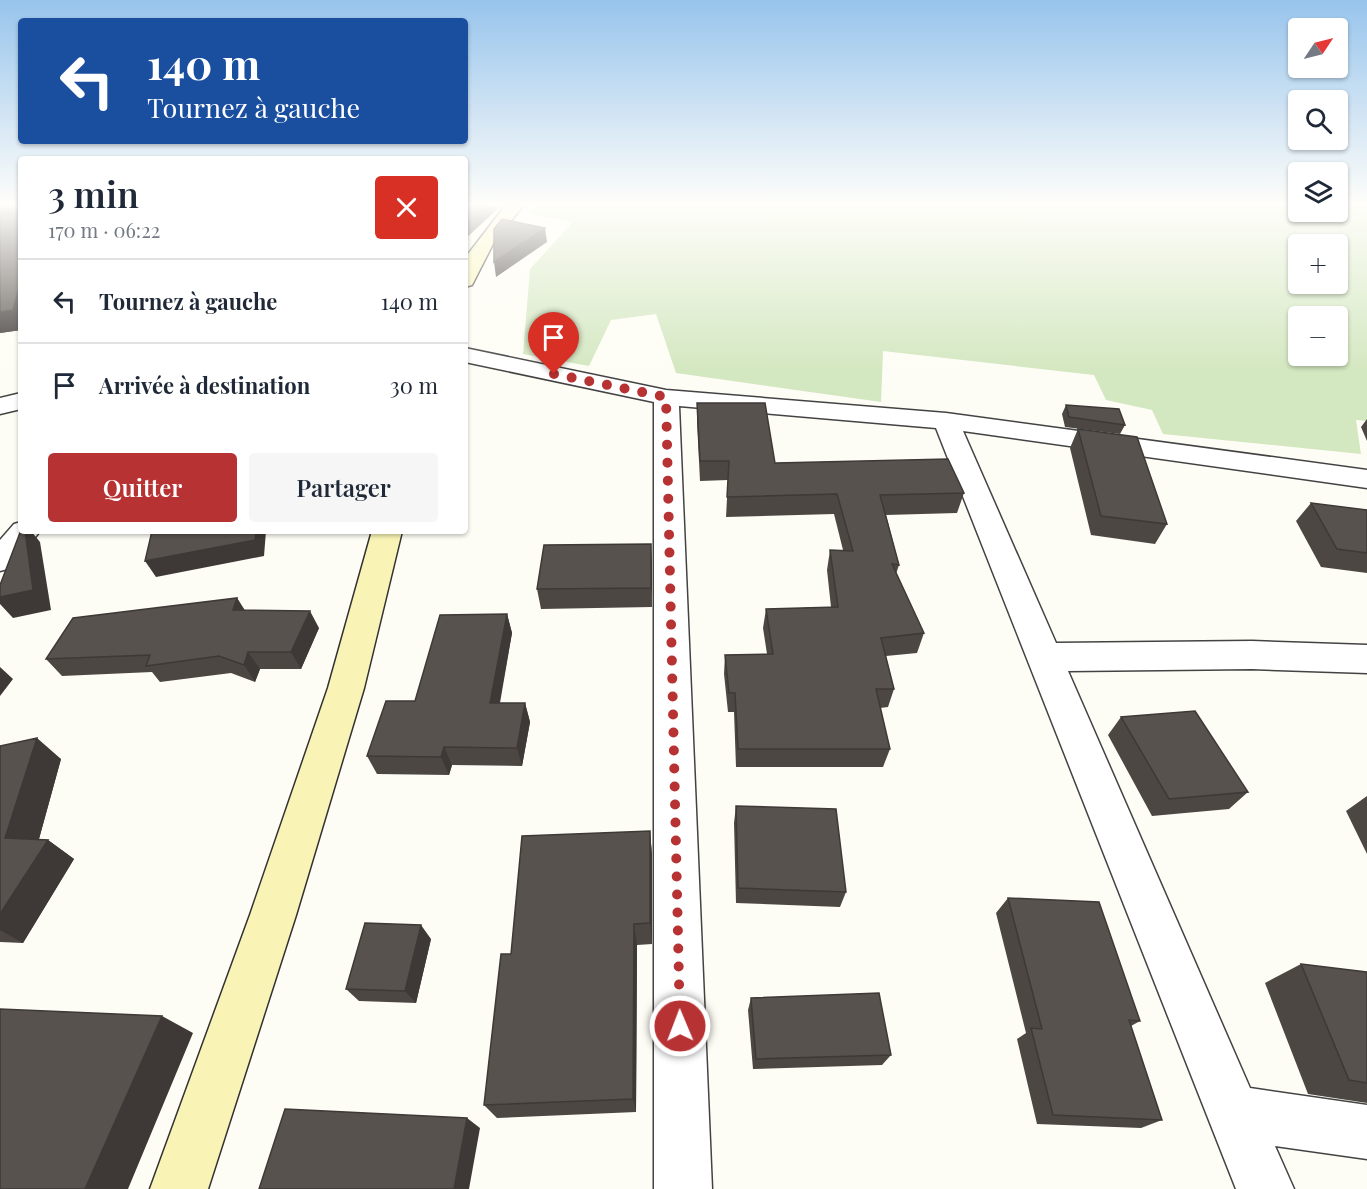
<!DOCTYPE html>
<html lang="fr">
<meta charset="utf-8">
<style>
body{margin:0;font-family:"Playfair Display",serif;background:#f6f6f7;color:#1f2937;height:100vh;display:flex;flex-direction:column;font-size:22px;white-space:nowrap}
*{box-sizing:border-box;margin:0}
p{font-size:20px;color:#747a83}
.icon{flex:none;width:33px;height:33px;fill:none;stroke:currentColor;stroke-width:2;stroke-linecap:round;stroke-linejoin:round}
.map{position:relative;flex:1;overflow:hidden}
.details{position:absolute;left:18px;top:156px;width:450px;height:378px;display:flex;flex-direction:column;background:#fff;border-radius:6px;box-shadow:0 2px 4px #0004}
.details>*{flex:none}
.banner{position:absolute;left:18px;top:18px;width:450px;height:126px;border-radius:6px;box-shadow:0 2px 4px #0004;background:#1a4fa0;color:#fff;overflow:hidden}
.needle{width:39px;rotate:55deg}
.fabs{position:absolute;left:1288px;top:18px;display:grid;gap:12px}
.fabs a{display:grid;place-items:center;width:60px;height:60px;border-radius:6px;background:#fff;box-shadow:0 2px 4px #0004;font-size:30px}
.pin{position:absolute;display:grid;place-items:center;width:51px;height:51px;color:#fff;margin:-62px -26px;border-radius:50% 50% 50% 0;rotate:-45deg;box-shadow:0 0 6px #0007}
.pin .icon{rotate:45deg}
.me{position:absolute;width:66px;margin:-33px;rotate:359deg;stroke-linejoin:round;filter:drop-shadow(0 0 4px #0008)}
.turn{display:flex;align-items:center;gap:21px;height:126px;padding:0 30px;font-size:27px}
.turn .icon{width:78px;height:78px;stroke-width:2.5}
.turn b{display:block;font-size:42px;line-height:51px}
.round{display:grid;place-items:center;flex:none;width:63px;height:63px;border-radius:6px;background:#f6f6f7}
.summary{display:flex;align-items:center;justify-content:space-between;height:102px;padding:0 30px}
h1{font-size:36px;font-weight:600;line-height:45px}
.cta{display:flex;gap:12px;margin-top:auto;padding:12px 30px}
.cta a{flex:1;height:69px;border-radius:6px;background:#b73233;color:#fff;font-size:24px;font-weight:600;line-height:69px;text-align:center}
.cta a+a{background:#f6f6f7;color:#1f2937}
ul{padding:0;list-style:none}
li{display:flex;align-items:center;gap:18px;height:84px;padding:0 30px;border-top:2px solid #e0e1e3}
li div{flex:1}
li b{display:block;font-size:22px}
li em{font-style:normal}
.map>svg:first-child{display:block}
.green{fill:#d3e7c0;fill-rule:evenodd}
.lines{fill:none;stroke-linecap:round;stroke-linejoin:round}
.street-casing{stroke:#434343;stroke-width:3}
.secondary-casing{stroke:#323232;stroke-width:3}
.street{fill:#fff;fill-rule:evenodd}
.secondary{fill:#f9f4b5;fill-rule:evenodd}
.wall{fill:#4c4743}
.shaded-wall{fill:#3e3937}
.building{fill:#58524e;stroke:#3e3937;stroke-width:1.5}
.route{stroke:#b73233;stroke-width:10;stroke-dasharray:0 18}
</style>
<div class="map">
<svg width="1367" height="1189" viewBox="0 0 1367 1189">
<rect width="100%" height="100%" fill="#fefdf5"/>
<path class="green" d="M536,206H1299V212H1338V206H1367V421L1356,420L1361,454L1163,434L1152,410L1106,400L1094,375L883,351L881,402L676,373L656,314L611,320L589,366L523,354L530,269L573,222L527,213ZM1299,244H1338V284H1299ZM1299,316H1338V356H1299Z"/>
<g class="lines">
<defs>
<path id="street" d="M465,348L666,390L946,413L1367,470V488L963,431L1056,643L1252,641L1367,645V673L1252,669L1068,671L1250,1088L1367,1105V1159L1275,1146L1294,1189H1236L936,428L679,406L712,1189H654V402L465,362Z
M21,393V409L0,414V398Z
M21,522V531H40L11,568L0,571V540L14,524Z"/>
<path id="secondary" d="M505,206H523L494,242L472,285L465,287V258Z
M372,531H402L364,688L296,915L208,1189H150L250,915L328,688Z"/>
</defs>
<use href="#street" class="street-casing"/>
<use href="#secondary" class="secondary-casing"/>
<use href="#street" class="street"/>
<use href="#secondary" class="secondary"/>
</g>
<path class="wall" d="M0,206H21V330L0,333Z
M697,403L775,463L964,493L957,513L886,515L899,565L896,574L924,633L917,653L886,656L894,689L888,707L880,708L890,749L883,767H736L734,712H728L724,674L725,655L767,654L763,628L766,609L831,607L827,570L830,550H843L834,514L726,517L728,480L700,481L697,422Z
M1066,405L1125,425L1120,434L1065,427L1062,414Z
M1367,419V441L1361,427Z
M1078,429L1167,524L1155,544L1091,535L1070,448Z
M1311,503L1367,510V573L1321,567L1296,521Z
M651,544L652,607L541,609L537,589Z
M237,598L244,610L319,628L301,669H260L255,682L231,673L160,682L152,672L62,676L46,659Z
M507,614L512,633L500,703H525L530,722L522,766L452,765L449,775L377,774L367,756L415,701Z
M1121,717L1248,792L1229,809L1152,816L1108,735Z
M0,746L61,759L39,839L48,840L74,859L23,943L0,942Z
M1367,796V854L1346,811Z
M736,806L846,892L840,907L736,903L734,823Z
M650,831L652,855V944L637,945L636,1112L497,1118L484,1105L511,954Z
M1008,898L1140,1021L1131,1026L1162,1120L1141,1128L1037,1124L1017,1039L1026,1033L996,913Z
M431,939L416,1003L359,1001L346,989Z
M1301,964L1367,972V1103L1308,1094L1265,983Z
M751,998L891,1055L882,1065L753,1069L748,1010Z"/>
<path class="shaded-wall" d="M487,206H501L465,239V225Z
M545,228L547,242L496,277L494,262Z
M20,281H21V330L0,333V312Z
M25,531H31L40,542L51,610L13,618L0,604V597Z
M256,531H266L264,556L156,577L145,561Z
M651,544L652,563V607L651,588Z
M237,598L248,615L233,610Z
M310,611L319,628L301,669L291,652Z
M507,614L512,633L496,721L490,703Z
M248,652L260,669L255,682L244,665Z
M0,667L13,679L0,696Z
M525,703L530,722L522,766L517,748Z
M37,738L61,759L34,857L5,838Z
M444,747L452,765L449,775L441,757Z
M650,831L652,855V944L650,923Z
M48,840L74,859L23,943L0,930V914Z
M634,924L637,945L636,1112L633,1099Z
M421,925L431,939L416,1003L405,991Z
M162,1016L193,1033L128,1189H85Z
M467,1118L480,1128L469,1189H454Z"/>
<path class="building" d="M12,206H21V281L13,310L0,312V211L12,214Z
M465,206H487L465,225Z
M502,219L545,228L494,262V229Z
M697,403H765L775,463L948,459L964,493L880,495L899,565L892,564L924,633L881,638L894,689H876L890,749H738L735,693H729L725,655L773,654L766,609L838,607L830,550L853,551L837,494L727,497L729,461H700Z
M1066,405L1119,409L1125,425L1069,417Z
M1078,429L1137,437L1167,524L1101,516Z
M1311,503L1367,510V553L1337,549Z
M21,530V531H25L33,590L0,597V585Z
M152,531H256L255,540L145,561Z
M651,544V588L537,589L544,545Z
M237,598L233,610L310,611L291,652H248L244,665L219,656L146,666L150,655L46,659L73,618Z
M507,614L490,703H525L517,748L444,747L441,757L367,756L386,701H415L440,615Z
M1195,711L1248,792L1169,799L1121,717Z
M37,738L5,838L48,840L0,914V746Z
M736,806L836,809L846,892L738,888Z
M650,831V923L634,924L633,1099L484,1105L501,954H511L522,836Z
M1008,898L1099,902L1140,1021L1129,1020L1162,1120L1053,1115L1031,1028L1042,1029Z
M365,923L421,925L405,991L346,989Z
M1301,964L1367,972V1083L1349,1080Z
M879,993L891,1055L756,1059L751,998Z
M0,1009L162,1016L85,1189H0Z
M285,1109L467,1118L454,1189H259Z"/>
<linearGradient id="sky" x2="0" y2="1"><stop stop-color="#97c4ec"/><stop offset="0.55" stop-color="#fffefa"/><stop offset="1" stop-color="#fffefa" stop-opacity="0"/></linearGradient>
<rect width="1367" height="372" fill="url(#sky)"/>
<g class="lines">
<path class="route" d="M554,374L666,397L680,1026"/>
</g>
</svg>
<div class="fabs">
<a><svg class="needle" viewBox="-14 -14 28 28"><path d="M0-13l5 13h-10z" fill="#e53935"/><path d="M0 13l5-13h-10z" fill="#747a83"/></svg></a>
<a><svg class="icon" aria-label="search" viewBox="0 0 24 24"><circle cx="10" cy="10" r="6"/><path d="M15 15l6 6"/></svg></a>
<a><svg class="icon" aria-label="layers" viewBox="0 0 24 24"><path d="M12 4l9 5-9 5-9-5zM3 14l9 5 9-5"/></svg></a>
<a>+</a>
<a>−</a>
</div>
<div class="pin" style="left:554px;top:374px;background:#d93025"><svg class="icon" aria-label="arrive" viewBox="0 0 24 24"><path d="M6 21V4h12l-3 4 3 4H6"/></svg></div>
<svg class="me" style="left:680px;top:1026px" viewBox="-20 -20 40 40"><circle r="17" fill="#b73233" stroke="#fff" stroke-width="3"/><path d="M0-11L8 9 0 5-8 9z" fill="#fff"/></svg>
<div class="banner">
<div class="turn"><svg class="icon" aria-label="left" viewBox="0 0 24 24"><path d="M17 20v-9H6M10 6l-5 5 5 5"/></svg><div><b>140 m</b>Tournez à gauche</div></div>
</div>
<section class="details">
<div class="summary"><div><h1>3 min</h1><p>170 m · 06:22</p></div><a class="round" style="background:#d93025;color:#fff"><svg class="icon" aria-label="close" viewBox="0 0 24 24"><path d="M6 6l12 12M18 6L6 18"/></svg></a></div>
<ul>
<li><svg class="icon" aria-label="left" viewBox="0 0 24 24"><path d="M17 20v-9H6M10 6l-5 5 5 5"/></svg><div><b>Tournez à gauche</b></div><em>140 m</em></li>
<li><svg class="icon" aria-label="arrive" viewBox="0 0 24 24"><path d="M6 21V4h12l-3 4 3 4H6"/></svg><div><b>Arrivée à destination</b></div><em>30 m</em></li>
</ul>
<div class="cta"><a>Quitter</a><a>Partager</a></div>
</section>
</div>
